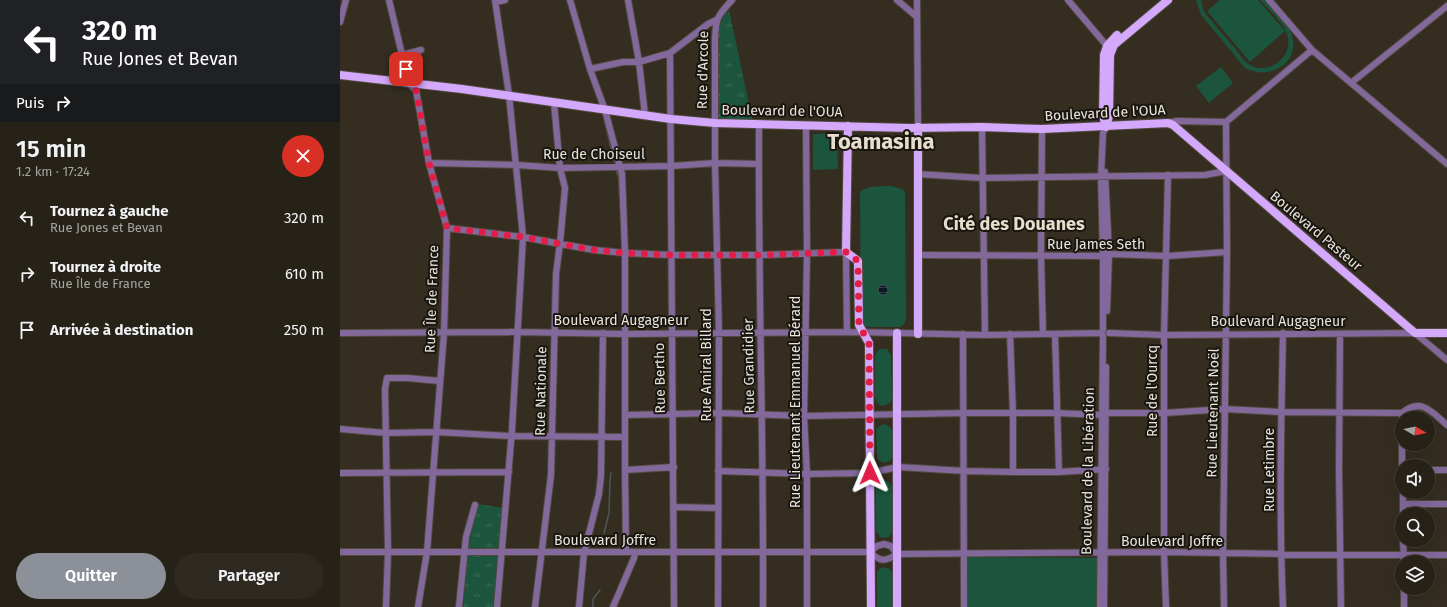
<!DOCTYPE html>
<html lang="fr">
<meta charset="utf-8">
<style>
body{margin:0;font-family:"Fira Sans",sans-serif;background:#2f2a21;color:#f1f3f6;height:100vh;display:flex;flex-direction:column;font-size:15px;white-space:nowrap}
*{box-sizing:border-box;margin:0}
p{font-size:13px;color:#a4a4a2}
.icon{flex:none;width:22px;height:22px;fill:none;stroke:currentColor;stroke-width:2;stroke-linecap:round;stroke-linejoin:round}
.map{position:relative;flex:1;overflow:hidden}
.drawer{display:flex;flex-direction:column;background:#272218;width:340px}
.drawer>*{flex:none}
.hud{background:#202124;color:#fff;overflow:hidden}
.needle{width:26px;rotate:100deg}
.controls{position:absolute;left:1055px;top:411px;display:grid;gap:8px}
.controls a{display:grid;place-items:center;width:40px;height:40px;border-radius:50%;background:#272218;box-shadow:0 4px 16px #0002,0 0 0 1px #433f37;font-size:20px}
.pin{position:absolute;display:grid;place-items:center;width:34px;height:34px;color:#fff;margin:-17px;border-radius:8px;box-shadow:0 2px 6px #0006}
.me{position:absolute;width:44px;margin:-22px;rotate:359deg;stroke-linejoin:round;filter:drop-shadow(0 0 3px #0008)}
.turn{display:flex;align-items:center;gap:14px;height:84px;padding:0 16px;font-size:18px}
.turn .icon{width:52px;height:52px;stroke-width:2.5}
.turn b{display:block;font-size:28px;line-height:34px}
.then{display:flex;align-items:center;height:38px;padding:0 16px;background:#0003;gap:8px;font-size:15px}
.round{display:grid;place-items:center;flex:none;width:42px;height:42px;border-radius:21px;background:#2f2a21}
.head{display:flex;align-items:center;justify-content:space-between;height:68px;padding:0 16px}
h1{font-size:24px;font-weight:600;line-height:30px}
.cta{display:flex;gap:8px;margin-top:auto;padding:8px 16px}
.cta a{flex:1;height:46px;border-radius:24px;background:#8c9099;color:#fff;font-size:16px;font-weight:600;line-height:46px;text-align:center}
.cta a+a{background:#2f2a21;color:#f1f3f6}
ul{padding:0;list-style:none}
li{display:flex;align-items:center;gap:12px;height:56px;padding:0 16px}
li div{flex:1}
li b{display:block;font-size:15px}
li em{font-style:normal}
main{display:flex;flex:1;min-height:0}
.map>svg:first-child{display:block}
.grass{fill:url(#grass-tufts)}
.garden{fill:#1b553e}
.water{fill:url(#water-rules);stroke:#4d5658}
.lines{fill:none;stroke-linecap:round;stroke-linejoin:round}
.stream{stroke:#4d5658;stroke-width:1.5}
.minor-casing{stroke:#514a3e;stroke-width:8}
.major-casing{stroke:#514a3e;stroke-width:10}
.minor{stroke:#83699b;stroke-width:6}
.major{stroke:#d4a8fb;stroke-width:8}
.route{stroke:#e11d48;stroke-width:7;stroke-dasharray:0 12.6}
.labels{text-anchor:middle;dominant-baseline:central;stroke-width:4;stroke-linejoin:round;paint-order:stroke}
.street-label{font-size:14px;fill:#e8e3db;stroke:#191610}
.district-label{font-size:18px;font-weight:bold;fill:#e7ddcd;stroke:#191610}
.town-label{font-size:22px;font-weight:bold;fill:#e7ddcd;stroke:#191610}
</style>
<main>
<section class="drawer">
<div class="hud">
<div class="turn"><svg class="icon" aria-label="left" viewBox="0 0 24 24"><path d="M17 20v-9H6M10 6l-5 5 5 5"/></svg><div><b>320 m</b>Rue Jones et Bevan</div></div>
<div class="then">Puis<svg class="icon" aria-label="right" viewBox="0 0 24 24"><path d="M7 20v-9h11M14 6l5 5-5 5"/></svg></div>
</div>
<div class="head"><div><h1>15 min</h1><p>1.2 km · 17:24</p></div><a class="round" style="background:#d93025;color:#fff"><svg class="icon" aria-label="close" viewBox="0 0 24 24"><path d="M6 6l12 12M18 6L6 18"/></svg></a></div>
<ul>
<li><svg class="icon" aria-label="left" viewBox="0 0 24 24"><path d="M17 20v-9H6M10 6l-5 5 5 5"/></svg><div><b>Tournez à gauche</b><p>Rue Jones et Bevan</p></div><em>320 m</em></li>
<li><svg class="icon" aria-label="right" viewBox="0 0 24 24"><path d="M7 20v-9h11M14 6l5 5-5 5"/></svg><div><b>Tournez à droite</b><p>Rue Île de France</p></div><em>610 m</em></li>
<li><svg class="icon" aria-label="arrive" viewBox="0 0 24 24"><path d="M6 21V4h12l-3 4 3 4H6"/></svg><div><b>Arrivée à destination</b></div><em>250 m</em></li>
</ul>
<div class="cta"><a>Quitter</a><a>Partager</a></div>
</section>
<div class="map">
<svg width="1107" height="607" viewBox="0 0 1107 607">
<defs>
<pattern id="grass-tufts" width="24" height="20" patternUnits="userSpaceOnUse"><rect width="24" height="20" fill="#1b553e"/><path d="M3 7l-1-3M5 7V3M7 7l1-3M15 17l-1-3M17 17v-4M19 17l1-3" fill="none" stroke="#3c6d59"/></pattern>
<pattern id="water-rules" width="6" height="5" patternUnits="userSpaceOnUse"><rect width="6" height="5" fill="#0a1a20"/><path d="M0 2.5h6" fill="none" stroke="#2e3b40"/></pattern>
</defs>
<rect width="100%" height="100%" fill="#342d20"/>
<path class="grass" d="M389,10L413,123L379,119V28L383,17Z
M138,504L163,508L155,607H123L128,547Z"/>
<path class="garden" d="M856,0H861L863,9L866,14C875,25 884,36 894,47C899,53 903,61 910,65C930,76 955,55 947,34C942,21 929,10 920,0H927C935,10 948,22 952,35C960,64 929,81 905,68L861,15Z
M880,0H918L945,31L910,62L867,11Z
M881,67L893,83L869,103L856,86Z
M497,133L498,169L473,170V134Z
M551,186L562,189L565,192L566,320L564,324L561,327H528L524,326L521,321L520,192C529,185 540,186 551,186Z
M540,349H547L551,355L552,399L550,403L543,406C538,405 537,403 535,397V355L537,352Z
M544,424L549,426L552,430V456L551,460L544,463L538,460L537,456L536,429L538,427Z
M541,480L547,481L552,485L553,531L549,537L544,538L540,537L536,531V485Z
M627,557L758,558V607H628Z
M543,567L550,569L552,573L553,607H537V573L538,570Z"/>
<path class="water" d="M538 290a5 5 0 1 1 10 0a5 5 0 1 1-10 0Z"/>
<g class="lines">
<path class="stream" d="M263,115L275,164
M276,170L279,179L280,208
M264,533L269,513L270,479L271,473
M253,607V599L260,590"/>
<defs>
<path id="minor" d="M49,0L69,84L76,90L89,163L107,228L104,333L87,552L78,607
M155,0L169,95L183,237L172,430L157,607
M230,0L250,69L265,110L282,174L285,253V470L286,552
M288,0L299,62L305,115
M557,0L577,17
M577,0L578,127
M728,0L767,46L771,48
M929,0L972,50L1107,164
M156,2L165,0
M0,22L6,0
M330,53L334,607
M62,55L81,50
M250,69L283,62H299L330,53L368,24L376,20
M1011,83L1107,6
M886,122L972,50
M828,123L837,121L886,122
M419,124C418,285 424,446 423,607
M466,125L467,253L464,416L467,474V607
M642,127L645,335
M702,129L701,256L703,334
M89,163L177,165L220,168L332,166L375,163L419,164
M765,172L769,254L767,311
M577,174L642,178L865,175L886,171
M107,228L183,237L254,250L285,253L331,255H419L506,252L507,332
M578,255L763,256L769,254L827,256L887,252
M763,330V256L761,176L763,133L766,127
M0,333L178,332L285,334L507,332L562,333
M558,333L645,335L762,333
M769,333L824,335L1075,333L1107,360
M943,333C941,425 939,516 943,607
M623,334L624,607
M670,334L673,414V472
M715,334L719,472
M1000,334L999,470L1001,607
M1062,413V439
M285,415L378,413L464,416L624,413H717L761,415L766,413H824L885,409L941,412L1062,413C1081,397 1092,412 1107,425
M0,429L46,433L96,432L172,436L285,437
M1062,444V466
M285,470L334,467
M1088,470H1107
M378,471L467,474L530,473L558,467L625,471L673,472H719L766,469
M0,473L169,472
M1063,492V514
M1063,504H1107
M333,507L378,508
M1063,540L1064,562
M544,544L551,546L557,554C545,562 540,562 530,552L537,546Z
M0,552H530
M557,554L824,552L1000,555H1107
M1064,588V607
M46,607L48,552L45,389L47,378H67L100,381
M119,607L126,537L135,505
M195,607L211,475L216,274L220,243L225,188L220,168L214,103
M239,607L244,553L259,494L261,475L263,333
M273,607L294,558L295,553
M378,607L379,334L375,163V39C376,16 378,16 392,0
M760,607L763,336
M764,607L766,367
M826,607L824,552V335L828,175
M884,607L883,553L887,252L886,122"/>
<path id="major" d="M0,75L122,89L331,119L375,123L570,128L642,127L702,129L828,123L833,125L1075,333H1107
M508,126L506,252L518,261L519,325L529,343L531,607
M766,126L763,116L764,55L767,46L777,35
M578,127V334
M766,127L769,116L770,55L774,45L828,0
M557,333V607"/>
</defs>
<use href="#minor" class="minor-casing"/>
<use href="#major" class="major-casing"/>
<use href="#minor" class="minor"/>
<use href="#major" class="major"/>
</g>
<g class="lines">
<path class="route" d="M66,69L69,84L76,90L89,163L107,228L183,237L254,250L284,253L331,255H419L506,252L518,261L519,325L529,343L530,473"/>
</g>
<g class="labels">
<g class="street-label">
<text transform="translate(363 70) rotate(-89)">Rue d'Arcole</text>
<text transform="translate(442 111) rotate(1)">Boulevard de l'OUA</text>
<text transform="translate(765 113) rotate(-3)">Boulevard de l'OUA</text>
<text x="254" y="154">Rue de Choiseul</text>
<text transform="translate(976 231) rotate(40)">Boulevard Pasteur</text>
<text x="756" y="244">Rue James Seth</text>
<text transform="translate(92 299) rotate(-88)">Rue Île de France</text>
<text x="281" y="320">Boulevard Augagneur</text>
<text x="938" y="321">Boulevard Augagneur</text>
<text transform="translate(366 365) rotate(-90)">Rue Amiral Billard</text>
<text transform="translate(409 366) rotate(-91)">Rue Grandidier</text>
<text transform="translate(320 378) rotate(-91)">Rue Bertho</text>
<text transform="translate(201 391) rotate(-89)">Rue Nationale</text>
<text transform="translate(812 391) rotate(-90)">Rue de l'Ourcq</text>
<text transform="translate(455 402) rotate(-90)">Rue Lieutenant Emmanuel Bérard</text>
<text transform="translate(873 413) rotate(-89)">Rue Lieutenant Noël</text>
<text transform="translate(929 470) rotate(-90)">Rue Letimbre</text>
<text transform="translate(748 471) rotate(-89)">Boulevard de la Libération</text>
<text x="265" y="540">Boulevard Joffre</text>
<text x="832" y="541">Boulevard Joffre</text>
</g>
<g class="district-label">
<text x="674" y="224">Cité des Douanes</text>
</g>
<g class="town-label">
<text x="541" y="141">Toamasina</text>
</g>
</g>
</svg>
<div class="controls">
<a><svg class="needle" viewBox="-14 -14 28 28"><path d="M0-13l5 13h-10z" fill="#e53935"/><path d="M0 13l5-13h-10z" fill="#a4a4a2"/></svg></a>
<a><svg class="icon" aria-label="sound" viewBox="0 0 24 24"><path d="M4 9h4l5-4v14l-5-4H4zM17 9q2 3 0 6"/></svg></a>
<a><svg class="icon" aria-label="search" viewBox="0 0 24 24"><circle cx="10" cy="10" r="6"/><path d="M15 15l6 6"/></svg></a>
<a><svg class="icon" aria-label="layers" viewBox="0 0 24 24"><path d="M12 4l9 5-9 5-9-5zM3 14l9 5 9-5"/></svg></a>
</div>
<div class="pin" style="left:66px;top:69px;background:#d93025"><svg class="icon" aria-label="arrive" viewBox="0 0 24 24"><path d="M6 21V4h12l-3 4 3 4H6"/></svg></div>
<svg class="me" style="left:530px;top:473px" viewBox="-20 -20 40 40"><path d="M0-17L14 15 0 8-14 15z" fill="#e11d48" stroke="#fff" stroke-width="4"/></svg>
</div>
</main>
